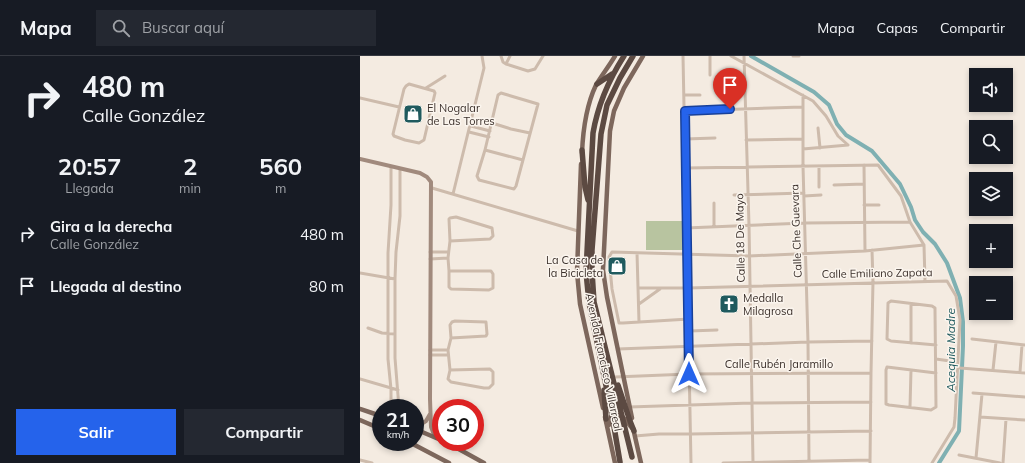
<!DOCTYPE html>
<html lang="es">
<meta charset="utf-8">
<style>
body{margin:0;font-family:Mulish,sans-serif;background:#242831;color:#f1f3f6;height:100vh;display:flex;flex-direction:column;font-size:15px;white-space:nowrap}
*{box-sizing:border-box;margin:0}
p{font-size:13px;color:#9ea1a6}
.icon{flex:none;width:22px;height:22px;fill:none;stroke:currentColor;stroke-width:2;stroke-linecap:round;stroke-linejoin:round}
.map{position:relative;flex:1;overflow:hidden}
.panel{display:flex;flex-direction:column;background:#171b24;width:360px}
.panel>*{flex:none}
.guide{background:#171b24;color:#f1f3f6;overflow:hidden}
.fabs{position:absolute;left:609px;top:12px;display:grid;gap:8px}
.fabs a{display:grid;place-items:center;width:44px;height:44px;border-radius:0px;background:#171b24;box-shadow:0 2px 6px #0003;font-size:20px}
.speed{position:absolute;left:12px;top:343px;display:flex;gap:8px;font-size:20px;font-weight:700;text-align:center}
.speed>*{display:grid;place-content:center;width:52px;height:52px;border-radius:50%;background:#171b24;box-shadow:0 2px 6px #0003;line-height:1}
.speed small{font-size:10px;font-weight:400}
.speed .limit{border:6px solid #d22;background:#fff;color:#111}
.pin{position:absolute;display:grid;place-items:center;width:34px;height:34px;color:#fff;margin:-41px -17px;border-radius:50% 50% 50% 0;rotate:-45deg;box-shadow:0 0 4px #0007}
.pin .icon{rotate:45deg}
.me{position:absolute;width:44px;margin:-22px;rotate:0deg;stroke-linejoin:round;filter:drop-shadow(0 0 3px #0008)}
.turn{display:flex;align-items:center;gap:14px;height:84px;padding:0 16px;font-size:18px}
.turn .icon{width:52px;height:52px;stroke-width:2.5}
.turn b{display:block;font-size:28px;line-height:34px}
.eta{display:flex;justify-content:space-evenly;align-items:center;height:68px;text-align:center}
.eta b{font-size:24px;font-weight:700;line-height:28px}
.primary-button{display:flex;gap:8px;margin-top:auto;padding:8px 16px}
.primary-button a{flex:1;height:46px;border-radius:0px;background:#2563eb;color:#fff;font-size:16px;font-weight:700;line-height:46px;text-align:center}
.primary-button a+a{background:#242831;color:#f1f3f6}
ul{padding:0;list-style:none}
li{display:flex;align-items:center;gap:12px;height:52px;padding:0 16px}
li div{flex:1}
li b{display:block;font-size:15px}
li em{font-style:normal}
header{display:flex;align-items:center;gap:24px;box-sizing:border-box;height:56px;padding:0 20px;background:#171b24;border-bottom:1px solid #363941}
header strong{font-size:19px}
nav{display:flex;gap:22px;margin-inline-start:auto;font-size:14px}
.search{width:280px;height:36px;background:#242831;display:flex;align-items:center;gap:10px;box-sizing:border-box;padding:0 14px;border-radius:0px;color:#9ea1a6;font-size:15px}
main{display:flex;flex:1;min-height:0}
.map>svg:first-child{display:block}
.green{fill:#b8c4a0}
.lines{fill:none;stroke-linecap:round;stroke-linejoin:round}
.canal{stroke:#7fb0b2;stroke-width:4}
.street{stroke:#cdbbac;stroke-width:3}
.secondary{stroke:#a18a7d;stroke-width:4}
.primary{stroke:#7d675c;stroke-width:4.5}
.highway{stroke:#5c4a42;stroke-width:5.5}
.route-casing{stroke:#184099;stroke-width:10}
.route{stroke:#2563eb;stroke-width:7}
.labels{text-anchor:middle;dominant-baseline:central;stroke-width:3;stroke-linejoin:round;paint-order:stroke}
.poi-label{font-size:11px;fill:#3b302b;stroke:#fbf5ee;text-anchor:start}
.street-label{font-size:11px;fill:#3b302b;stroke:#fbf5ee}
.water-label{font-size:12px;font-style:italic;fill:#1f5a5e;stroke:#fbf5ee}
</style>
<header>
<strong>Mapa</strong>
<div class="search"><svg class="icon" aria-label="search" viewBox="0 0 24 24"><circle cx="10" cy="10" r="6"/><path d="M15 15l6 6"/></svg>Buscar aquí</div>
<nav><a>Mapa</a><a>Capas</a><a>Compartir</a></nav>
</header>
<main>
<section class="panel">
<div class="guide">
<div class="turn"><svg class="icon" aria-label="right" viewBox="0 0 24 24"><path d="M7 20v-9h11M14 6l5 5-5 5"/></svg><div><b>480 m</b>Calle González</div></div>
</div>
<div class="eta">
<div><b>20:57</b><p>Llegada</p></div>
<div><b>2</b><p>min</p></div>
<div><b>560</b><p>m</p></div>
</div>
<ul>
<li><svg class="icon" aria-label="right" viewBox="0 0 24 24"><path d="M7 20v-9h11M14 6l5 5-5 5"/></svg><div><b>Gira a la derecha</b><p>Calle González</p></div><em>480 m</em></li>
<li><svg class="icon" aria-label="arrive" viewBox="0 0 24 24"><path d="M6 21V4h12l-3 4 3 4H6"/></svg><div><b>Llegada al destino</b></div><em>80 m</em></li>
</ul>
<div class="primary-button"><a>Salir</a><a>Compartir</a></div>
</section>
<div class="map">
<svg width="665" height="407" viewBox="0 0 665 407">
<rect width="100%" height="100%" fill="#f4ebe1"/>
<path class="green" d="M286,165H323V194H286Z"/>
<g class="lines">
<path class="canal" d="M391,0L454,36L469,49L477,68L486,79L512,95L540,128L551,151L555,164L563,176L575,188L587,207L600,242L603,266V290L599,375L579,407"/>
<path class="street" d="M141,0L143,6L146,8L168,15L175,13L183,0
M323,0L331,407
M350,0V19
M371,0L453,45L466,60L478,80L488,89
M384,0L389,169L393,406
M433,0H439
M146,8L150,0
M49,28L74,35L75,37L64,84L59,87L45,84L34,80L33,78L44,33L46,30Z
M66,32L85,20
M141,37L178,48L156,130L154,133L119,124L117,120L125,94L138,39Z
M324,39H340
M443,39V110L448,286L449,405
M0,42L39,51
M325,55L442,51
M132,67L151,73L170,77
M111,70L130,75
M458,72L460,92
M109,76L129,81
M325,83L355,82
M386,84L443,83
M443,93L488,89
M125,94L163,104
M504,109L505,195
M459,110V131
M326,112L518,109L541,140L550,166L564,189L565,225
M474,129L504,128
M72,132L218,175
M93,138L123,16L124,12L122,0
M374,139L444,137
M444,140L461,139
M504,149H519
M354,170V147
M326,172L445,167L550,166
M70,196H88
M277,197L279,266
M70,203L88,202
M89,215H131L133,218V232L129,234L91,233L89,231V215L88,202L90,185L89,163L90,162L96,161L132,172L133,180L130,183L90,185
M0,217L35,223
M278,232H328L587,225L596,240L600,264L595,362L594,371L572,407
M279,248L300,233
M551,248V287
M329,263L263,267H259L252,233L249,201L252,196L389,200L505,195L564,189
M8,272L22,277L35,278
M329,275L357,274
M612,283L665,289
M576,289L531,285L527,283L528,247L531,245L572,250L575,252V254L576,351L571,354L529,349L526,348V314L527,311L576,317
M258,293L448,286L512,285
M70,294H88
M70,299H88
M576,303L590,305L600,312L665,317
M90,314L130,313L133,316V328L129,332H124L91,326L88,323L90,314L88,294L91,282L90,269L92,266L95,265L126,266L127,278L126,280L91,282
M633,314L636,286
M660,316L662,289
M255,321L329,318L511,317
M0,323L38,334
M613,337L665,341
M269,351L391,347L511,346
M550,351L551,314
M31,352V333L28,303V197L31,149V111
M39,352L35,302V223L36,196L40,160V113
M620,361L665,364
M275,380L299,378H331L511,375
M599,399L640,407
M616,402L622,338
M0,404L12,407
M363,407L510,404
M510,407L511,317L513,226L512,194
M643,407L646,363"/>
<path class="secondary" d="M0,103L60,117L67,121L71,126L70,343L71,371L75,381
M55,372L66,365L70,358"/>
<path class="primary" d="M222,97C223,73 226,50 236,29C242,19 249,10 255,0
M221,108L217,216L220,248L243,352
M0,353L21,360
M245,361L255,407
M272,362L247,241L243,214L244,194L250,75L254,55L264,32L283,0
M0,364L21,373
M249,369L251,360C261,355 266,365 272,372
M273,372L281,407
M55,373L81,384
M49,386L89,407
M86,386L124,407"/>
<path class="highway" d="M237,28L252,18
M222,94L225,131L228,144
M258,329L270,365L274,375
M244,334L246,363
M272,401L234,246L232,215V194L241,78L247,49L260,22L273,0
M260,406L252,359L229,247L226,216L233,77C238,48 248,25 264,0"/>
</g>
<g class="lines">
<defs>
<path id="route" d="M329,318L325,55L370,53"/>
</defs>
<use href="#route" class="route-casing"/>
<use href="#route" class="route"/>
</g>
<defs>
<symbol id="shop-square" viewBox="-11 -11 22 22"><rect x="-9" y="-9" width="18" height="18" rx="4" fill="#1f5a5e" stroke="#fbf5ee"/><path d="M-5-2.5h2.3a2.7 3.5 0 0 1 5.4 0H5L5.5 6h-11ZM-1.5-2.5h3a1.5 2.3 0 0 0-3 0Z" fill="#fff"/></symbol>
<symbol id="church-square" viewBox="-11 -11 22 22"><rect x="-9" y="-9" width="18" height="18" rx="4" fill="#1f5a5e" stroke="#fbf5ee"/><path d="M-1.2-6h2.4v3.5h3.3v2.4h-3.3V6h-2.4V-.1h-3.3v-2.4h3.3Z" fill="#fff"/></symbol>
</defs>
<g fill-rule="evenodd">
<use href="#shop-square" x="42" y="47" width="22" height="22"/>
<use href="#shop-square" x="246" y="199" width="22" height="22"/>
<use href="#church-square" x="358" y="237" width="22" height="22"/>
</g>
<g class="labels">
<g class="poi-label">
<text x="67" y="52">El Nogalar<tspan x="67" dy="13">de Las Torres</tspan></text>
<text x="243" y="204" text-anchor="end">La Casa de<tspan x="243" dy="13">la Bicicleta</tspan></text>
<text x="383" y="242">Medalla<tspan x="383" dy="13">Milagrosa</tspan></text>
</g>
<g class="street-label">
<text transform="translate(436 175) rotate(-92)">Calle Che Guevara</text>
<text transform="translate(380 182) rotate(-91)">Calle 18 De Mayo</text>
<text transform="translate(517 217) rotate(-1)">Calle Emiliano Zapata</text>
<text transform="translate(244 306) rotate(78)">Avenida Francisco Villarreal</text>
<text x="419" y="308">Calle Rubén Jaramillo</text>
</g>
<g class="water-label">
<text transform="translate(590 294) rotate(-90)">Acequia Madre</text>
</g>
</g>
</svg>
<div class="fabs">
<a><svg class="icon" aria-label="sound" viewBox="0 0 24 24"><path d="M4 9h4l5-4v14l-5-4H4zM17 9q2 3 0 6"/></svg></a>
<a><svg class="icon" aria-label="search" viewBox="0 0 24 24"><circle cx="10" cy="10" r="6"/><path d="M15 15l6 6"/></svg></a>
<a><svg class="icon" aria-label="layers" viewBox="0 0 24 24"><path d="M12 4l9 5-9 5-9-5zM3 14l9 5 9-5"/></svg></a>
<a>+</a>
<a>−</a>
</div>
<div class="speed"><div>21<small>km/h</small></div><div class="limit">30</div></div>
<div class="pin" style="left:370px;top:53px;background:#d93025"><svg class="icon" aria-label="arrive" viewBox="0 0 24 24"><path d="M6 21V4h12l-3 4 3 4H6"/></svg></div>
<svg class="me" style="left:329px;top:318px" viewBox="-20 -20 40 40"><path d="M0-17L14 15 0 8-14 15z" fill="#2563eb" stroke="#fff" stroke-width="4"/></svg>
</div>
</main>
